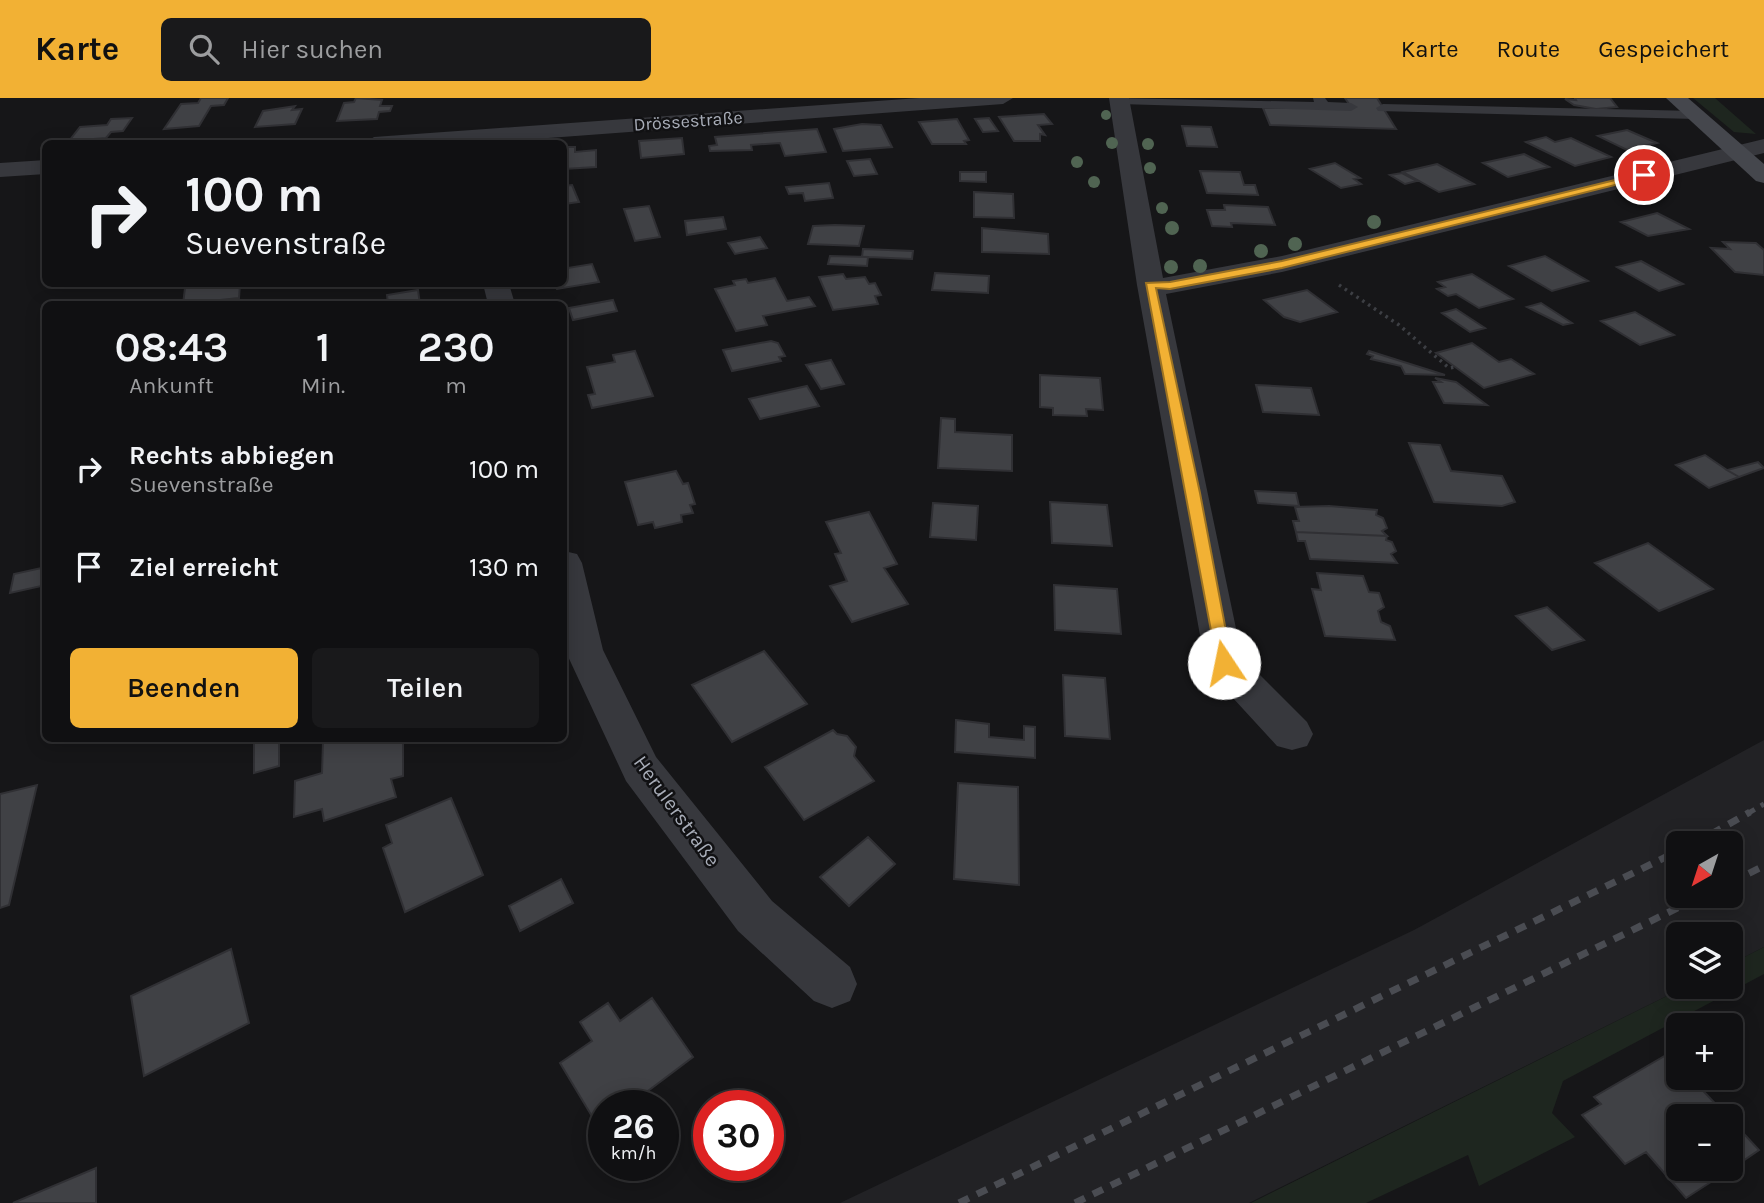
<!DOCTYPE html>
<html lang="de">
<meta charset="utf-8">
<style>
body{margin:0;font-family:Karla,sans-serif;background:#19191b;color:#f1f3f6;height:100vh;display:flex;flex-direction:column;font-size:26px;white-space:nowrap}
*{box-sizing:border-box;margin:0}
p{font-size:23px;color:#9c9d9f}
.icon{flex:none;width:38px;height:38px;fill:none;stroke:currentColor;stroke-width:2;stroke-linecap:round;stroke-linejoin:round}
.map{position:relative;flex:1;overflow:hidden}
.side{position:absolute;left:42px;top:203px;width:525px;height:441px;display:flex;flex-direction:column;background:#101012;border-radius:10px;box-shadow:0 4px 18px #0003,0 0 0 2px #303032}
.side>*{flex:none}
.hud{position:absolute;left:42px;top:42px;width:525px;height:147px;border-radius:10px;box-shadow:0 4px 18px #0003,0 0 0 2px #303032;background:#101012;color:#f1f3f6;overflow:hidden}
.needle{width:46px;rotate:219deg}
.controls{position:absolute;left:1666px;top:733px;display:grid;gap:14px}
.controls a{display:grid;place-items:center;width:77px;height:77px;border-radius:10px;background:#101012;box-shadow:0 4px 18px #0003,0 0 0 2px #303032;font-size:35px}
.speed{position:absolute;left:588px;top:992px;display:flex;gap:14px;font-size:35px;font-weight:700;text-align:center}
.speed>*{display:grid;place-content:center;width:91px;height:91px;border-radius:50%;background:#101012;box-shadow:0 4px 18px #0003,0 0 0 2px #303032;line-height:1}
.speed small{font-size:18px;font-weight:400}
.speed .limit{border:10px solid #d22;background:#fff;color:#111}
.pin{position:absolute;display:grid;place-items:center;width:60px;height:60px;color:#fff;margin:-30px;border:4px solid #fff;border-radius:50%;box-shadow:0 2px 7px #0007}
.me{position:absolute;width:77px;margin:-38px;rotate:349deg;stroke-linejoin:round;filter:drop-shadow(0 0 5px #0008)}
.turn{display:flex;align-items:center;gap:24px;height:147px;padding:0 28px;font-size:32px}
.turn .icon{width:91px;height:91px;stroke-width:2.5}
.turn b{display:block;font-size:49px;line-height:60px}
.eta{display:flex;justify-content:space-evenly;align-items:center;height:119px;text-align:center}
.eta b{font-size:42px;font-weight:600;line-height:49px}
.primary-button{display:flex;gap:14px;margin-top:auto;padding:14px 28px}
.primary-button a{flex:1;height:80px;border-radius:10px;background:#f2b134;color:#111;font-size:28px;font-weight:600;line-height:80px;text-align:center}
.primary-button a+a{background:#19191b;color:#f1f3f6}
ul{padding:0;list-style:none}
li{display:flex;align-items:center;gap:21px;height:98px;padding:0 28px}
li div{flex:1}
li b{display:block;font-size:26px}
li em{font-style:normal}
header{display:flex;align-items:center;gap:42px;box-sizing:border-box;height:98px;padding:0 35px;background:#f2b134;color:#111}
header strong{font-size:33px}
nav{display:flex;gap:38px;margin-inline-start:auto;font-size:24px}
.search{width:490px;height:63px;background:#19191b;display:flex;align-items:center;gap:18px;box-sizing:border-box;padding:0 24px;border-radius:10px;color:#9c9d9f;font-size:26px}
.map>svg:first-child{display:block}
.built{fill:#222225;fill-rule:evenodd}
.green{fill:#1e261f}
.building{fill:#404145;stroke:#303034;stroke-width:2}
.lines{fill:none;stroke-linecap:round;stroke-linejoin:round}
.path{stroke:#3d3f44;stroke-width:3.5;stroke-dasharray:2.5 4.5;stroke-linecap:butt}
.lane{fill:#37383d;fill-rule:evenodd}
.street{fill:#37383d;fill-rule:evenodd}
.secondary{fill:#45474d;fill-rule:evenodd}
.rail-far1{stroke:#4a4c52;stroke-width:5;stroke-dasharray:9 7;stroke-linecap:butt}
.rail{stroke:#4a4c52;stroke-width:7;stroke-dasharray:11 9;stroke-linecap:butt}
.tree{fill:#506452}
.route{fill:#f2b134;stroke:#9d7322;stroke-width:2}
.labels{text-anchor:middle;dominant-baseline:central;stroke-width:5;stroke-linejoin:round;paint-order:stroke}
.far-street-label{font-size:18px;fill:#a8adb8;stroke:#111113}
.street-label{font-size:21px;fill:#a8adb8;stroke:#111113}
</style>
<header>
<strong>Karte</strong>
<div class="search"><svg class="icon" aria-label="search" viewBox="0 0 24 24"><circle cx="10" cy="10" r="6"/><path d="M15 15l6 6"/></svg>Hier suchen</div>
<nav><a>Karte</a><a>Route</a><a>Gespeichert</a></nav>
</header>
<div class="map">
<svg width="1764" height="1105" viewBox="0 0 1764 1105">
<rect width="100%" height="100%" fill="#161618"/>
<path class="built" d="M1764,642V849L1731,866V836H1678V889H1685L1249,1105H840L1414,832ZM1678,746H1731V798H1678Z"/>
<path class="green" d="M1693,0H1715L1756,36L1734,34Z
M1764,849V876L1563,983L1552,1015L1575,1039L1479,1088L1468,1057L1366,1105H1251L1685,889H1731V866Z"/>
<path class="building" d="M201,0H228L224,7L211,8L199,28L164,31L181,6L198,5Z
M356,0L382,2L380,8H392L390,13L379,14L377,21L337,23L344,5L354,4Z
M1345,0H1377L1396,31L1270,27L1263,10L1351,9Z
M1575,0H1610L1617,9L1596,11L1574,7L1565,1L1576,2Z
M295,8L292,12L302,11L295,26L255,29L263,13Z
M1044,16L1052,26L1038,27L1045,37L1040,36V43H1014L999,19Z
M132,20L123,33L111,34L106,40L69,43L80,29L107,27L111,21Z
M989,20L998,33L983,34L975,21Z
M957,21L969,42L964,43L966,46H932L919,24Z
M862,26L881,27L892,49L843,53L834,31Z
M1182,28L1211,29L1217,49L1187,48Z
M817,31L826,54L785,58L780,45L751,47L752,52L710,53L709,48L717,47L715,39Z
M1627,32L1657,45L1627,52L1598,38Z
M1546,39L1555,44L1571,40L1611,59L1575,68L1526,44Z
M682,40L684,56L641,60L639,43Z
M564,49H575V54L596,52V69L564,71Z
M1524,56L1549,69L1508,79L1483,65Z
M870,61L877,76L854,78L847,63Z
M1335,65L1360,80L1354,81L1361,86L1341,90L1310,71Z
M1437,66L1474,86L1439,94L1403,74Z
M1200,73L1240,74L1244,87H1255L1258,97L1207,95Z
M960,74H986V84L960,83Z
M1402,75L1417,83L1405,86L1390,77Z
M829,85L833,100L805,103L803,95L789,96L786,89Z
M572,87L579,104L564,106V88Z
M974,94L1013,96L1014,120L974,119Z
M1224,107L1268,109L1275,127L1231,125L1232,129L1212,128L1207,112H1225Z
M649,108L660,139L635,143L624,111Z
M1657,115L1689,131L1648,138L1621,124Z
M723,119L726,131L687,137L685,123Z
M835,127L864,128L859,148L808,146L813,128Z
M982,130L1048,136L1049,156L982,154Z
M760,139L767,150L735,156L728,145Z
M1723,144L1756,145L1764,152V177L1735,174L1711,150L1730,151Z
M863,151L913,153L912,161L868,159H862Z
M830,158L868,159L867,168L828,166Z
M1545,158L1588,183L1552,193L1509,168Z
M1641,163L1683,186L1659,193L1617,169Z
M592,166L599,184L557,191L555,186H564V167L568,170Z
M935,175L989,178L988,195L932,192Z
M843,176L846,181L865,179L869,186L875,185L881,197L875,198L878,206L833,212L819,179Z
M1472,176L1513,201L1479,210L1456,196L1448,198L1437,191L1445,189L1438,184Z
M775,180L787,203L809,199L815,208L763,218L767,227L736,233L715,191L735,187L733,183L746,181L748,185Z
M211,186H240L239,200L183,206L185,190Z
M418,192L420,206H388L387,197Z
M1307,192L1337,214L1300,224L1284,219L1264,202Z
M613,202L617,213L573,222L569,210Z
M1541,205L1572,225L1563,227L1527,209Z
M1456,211L1485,230L1470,234L1442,215Z
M1635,214L1674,237L1640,247L1601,223Z
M771,243L778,245L785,258L779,259L781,263L732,273L723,252Z
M1472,245L1499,264L1511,261L1534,276L1484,290L1436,255Z
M635,253L653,298L592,310L588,297L595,296L587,269L615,264L613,257Z
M1369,253L1445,277L1405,276L1401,268L1371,261L1373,258L1367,256Z
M831,262L844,286L821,291L806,267Z
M1040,277L1100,280L1103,312L1086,311L1087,318L1053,317V310L1040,309Z
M1435,280L1456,284L1487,307L1444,305L1433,284H1441Z
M1256,287L1311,290L1319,317L1263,314Z
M807,288L819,308L760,321L749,301Z
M941,320L955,321V334L1012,337V373L938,370Z
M1409,345L1440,347L1451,373L1502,378L1515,404L1502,408L1434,404Z
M1705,357L1727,372L1739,379L1709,390L1676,367Z
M1758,364L1764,370L1739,379L1727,372Z
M676,373L683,386L688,385L695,406L690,407L693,415L681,417L682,424L655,430L653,424L638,427L625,384Z
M1255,393L1296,395L1299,408L1258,405Z
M1050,404L1107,407L1112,448L1052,445Z
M933,405L978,408L976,442L930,439Z
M1329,408L1377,412L1376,417L1383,420L1387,430L1382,433L1387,438L1296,434L1293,423H1299L1295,409Z
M869,414L897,466L884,470L908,506L852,524L830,488L847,483L835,456L841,455L826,424Z
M1296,434L1387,438L1386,442L1392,444L1396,453L1391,456L1397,465L1310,461L1305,443H1298Z
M1648,445L1713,491L1659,513L1595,465Z
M46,469V487L10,495L14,476Z
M1317,475L1363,478L1369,494L1379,495L1384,509L1378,513L1381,524L1390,528L1395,542L1325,538L1312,491L1321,492Z
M1054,487L1117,491L1121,536L1055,532Z
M1547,509L1584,542L1552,552L1516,518Z
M764,553L807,606L732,644L692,587Z
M1063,577L1105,580L1110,641L1065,638Z
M956,622L989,626V639L1024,642V628L1035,629V660L955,654Z
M833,632L837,636L847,638L856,649L854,658L874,683L804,722L765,669Z
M254,640H279V668L254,675Z
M339,640H403V678L391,681L396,699L324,723L322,711L294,719L295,683L322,675L323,644Z
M958,685L1018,689L1019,787L954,781Z
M37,687L9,807L0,810V696Z
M451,700L483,777L405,814L383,750L392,745L386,727Z
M868,739L895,766L849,808L820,779Z
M561,781L573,805L520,833L509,808Z
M231,851L249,925L144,978L131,898Z
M652,900L693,959L628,1008H604V1027L599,1030L560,965L592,943L580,924L608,905L620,923Z
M1668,956L1678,967V980H1691L1727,1018H1678V1071H1731L1686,1100L1646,1054L1625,1066L1582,1017L1601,1006L1594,999Z
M1731,1022L1759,1052L1731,1071Z
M96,1070V1105H13Z"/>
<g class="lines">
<path class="path" d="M1339,187L1399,227L1449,270L1455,269"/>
<path class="lane" d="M1115,0L1314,4L1313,0H1325L1328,4L1351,5L1358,9L1351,13L1120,6L1115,5Z
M1383,6L1696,13L1703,17L1696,21L1378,13L1376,10Z"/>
<path class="street" d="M919,0H1013L1003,6L469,46H363L374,39Z
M1109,0H1129L1163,180L1282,158L1764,41V55L1282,174L1166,196L1242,559L1307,624L1313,636L1307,648L1292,652L1277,648L1210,575L1205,565L1137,187Z
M46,62V76L0,79V65Z
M483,186H509L515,206H488Z
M564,453L577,456L582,465L603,552L656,659L772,803L850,869L857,886L850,903L832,910L814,903L738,833L626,683L565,552Z"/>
<path class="secondary" d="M1666,0H1688L1764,66V85L1756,83Z"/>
<path class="rail-far1" d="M1747,716L1764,706"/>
<path class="rail" d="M1694,746L1750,714
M1731,784L1764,768
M959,1105L1678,753
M1075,1105L1702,798"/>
</g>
<g class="tree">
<circle cx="1106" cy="17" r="5"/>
<circle cx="1112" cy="45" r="6"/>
<circle cx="1148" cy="46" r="6"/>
<circle cx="1077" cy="64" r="6"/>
<circle cx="1150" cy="70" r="6"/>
<circle cx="1094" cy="84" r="6"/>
<circle cx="1162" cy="110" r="6"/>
<circle cx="1374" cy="124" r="7"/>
<circle cx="1172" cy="130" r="7"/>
<circle cx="1295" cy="146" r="7"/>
<circle cx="1261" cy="153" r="7"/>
<circle cx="1200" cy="168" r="7"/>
<circle cx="1171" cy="169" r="7"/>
</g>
<path class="route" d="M1644,75L1647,79L1282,170L1170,191L1156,190L1200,395L1232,565L1230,570H1218L1146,185L1170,184L1282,163Z"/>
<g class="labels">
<g class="far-street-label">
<text transform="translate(688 23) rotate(-4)">Drössestraße</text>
</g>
<g class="street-label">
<text transform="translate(677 713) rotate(54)">Herulerstraße</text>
</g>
</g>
</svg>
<div class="controls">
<a><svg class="needle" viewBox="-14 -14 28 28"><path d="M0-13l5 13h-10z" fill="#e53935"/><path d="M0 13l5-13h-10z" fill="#9c9d9f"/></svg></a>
<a><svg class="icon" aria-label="layers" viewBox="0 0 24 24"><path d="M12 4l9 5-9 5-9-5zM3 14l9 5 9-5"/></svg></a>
<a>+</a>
<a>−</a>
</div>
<div class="speed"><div>26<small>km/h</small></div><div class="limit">30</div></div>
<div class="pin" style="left:1644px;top:77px;background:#d93025"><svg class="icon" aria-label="arrive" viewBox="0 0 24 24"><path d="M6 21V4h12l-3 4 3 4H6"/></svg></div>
<svg class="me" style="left:1224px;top:565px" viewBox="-20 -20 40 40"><circle r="19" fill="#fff"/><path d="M0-13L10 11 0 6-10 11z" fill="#f2b134"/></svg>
<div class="hud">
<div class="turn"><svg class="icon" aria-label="right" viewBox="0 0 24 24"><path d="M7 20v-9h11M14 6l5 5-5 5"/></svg><div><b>100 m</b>Suevenstraße</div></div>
</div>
<section class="side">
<div class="eta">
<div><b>08:43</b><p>Ankunft</p></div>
<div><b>1</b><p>Min.</p></div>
<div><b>230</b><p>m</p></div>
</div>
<ul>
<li><svg class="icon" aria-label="right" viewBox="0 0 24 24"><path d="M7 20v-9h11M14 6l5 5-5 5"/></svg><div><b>Rechts abbiegen</b><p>Suevenstraße</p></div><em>100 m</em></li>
<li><svg class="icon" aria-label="arrive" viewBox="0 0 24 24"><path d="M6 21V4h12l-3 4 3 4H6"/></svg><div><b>Ziel erreicht</b></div><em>130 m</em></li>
</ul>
<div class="primary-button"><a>Beenden</a><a>Teilen</a></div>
</section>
</div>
